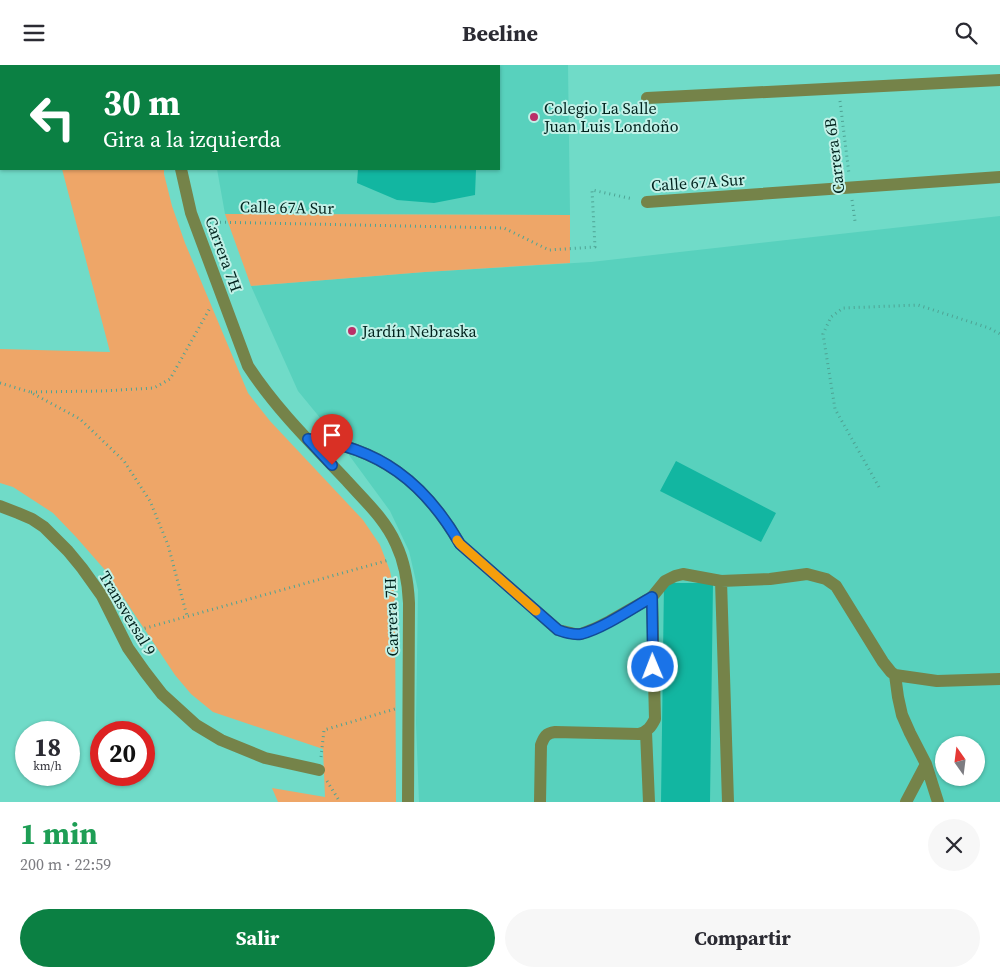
<!DOCTYPE html>
<html lang="es">
<meta charset="utf-8">
<style>
body{margin:0;font-family:"Source Serif 4",serif;background:#f7f7f7;color:#2b2b33;height:100vh;display:flex;flex-direction:column;font-size:19px;white-space:nowrap}
*{box-sizing:border-box;margin:0}
p{font-size:16px;color:#7c7c81}
.icon{flex:none;width:28px;height:28px;fill:none;stroke:currentColor;stroke-width:2;stroke-linecap:round;stroke-linejoin:round}
.map{position:relative;height:737px;overflow:hidden}
.sheet{display:flex;flex-direction:column;background:#fff;flex:1}
.sheet>*{flex:none}
.banner{position:absolute;left:0px;top:0px;width:500px;height:105px;box-shadow:0 1px 4px #0004;background:#0b8043;color:#fff;overflow:hidden}
.needle{width:32px;rotate:346deg}
.tools{position:absolute;left:935px;top:671px;display:grid;gap:10px}
.tools a{display:grid;place-items:center;width:50px;height:50px;border-radius:50%;background:#fff;box-shadow:0 1px 4px #0004;font-size:25px}
.speed{position:absolute;left:15px;top:656px;display:flex;gap:10px;font-size:25px;font-weight:700;text-align:center}
.speed>*{display:grid;place-content:center;width:65px;height:65px;border-radius:50%;background:#fff;box-shadow:0 1px 4px #0004;line-height:1}
.speed small{font-size:12px;font-weight:400}
.speed .limit{border:8px solid #d22;background:#fff;color:#111}
.pin{position:absolute;display:grid;place-items:center;width:42px;height:42px;color:#fff;margin:-51px -21px;border-radius:50% 50% 50% 0;rotate:-45deg;box-shadow:0 0 5px #0007}
.pin .icon{rotate:45deg}
.me{position:absolute;width:55px;margin:-28px;rotate:359deg;stroke-linejoin:round;filter:drop-shadow(0 0 4px #0008)}
.turn{display:flex;align-items:center;gap:18px;height:105px;padding:0 20px;font-size:22px}
.turn .icon{width:65px;height:65px;stroke-width:2.5}
.turn b{display:block;font-size:35px;line-height:42px}
.round{display:grid;place-items:center;flex:none;width:52px;height:52px;border-radius:26px;background:#f7f7f7}
.head{display:flex;align-items:center;justify-content:space-between;height:85px;padding:0 20px}
h1{font-size:30px;font-weight:700;line-height:38px;color:#1e9e55}
.cta{display:flex;gap:10px;margin-top:auto;padding:10px 20px}
.cta a{flex:1;height:58px;border-radius:30px;background:#0b8043;color:#fff;font-size:20px;font-weight:700;line-height:58px;text-align:center}
.cta a+a{background:#f7f7f7;color:#2b2b33}
header{display:flex;justify-content:space-between;align-items:center;height:65px;padding:0 20px;background:#fff;font-size:22px;font-weight:700}
.map>svg:first-child{display:block}
.built{fill:#58d1bd;fill-rule:evenodd}
.green{fill:#eea668}
.building{fill:#12b6a1}
.lines{fill:none;stroke-linecap:round;stroke-linejoin:round}
.path{stroke:#4ea394;stroke-width:3;stroke-dasharray:1 4;stroke-linecap:butt}
.minor{stroke:#758349;stroke-width:12}
.route-casing{stroke:#114b97;stroke-width:12}
.route{stroke:#1a73e8;stroke-width:9}
.slow{stroke:#f59e0b;stroke-width:9}
.poi-dot{fill:#ba2f68;stroke:#c1f1e7;stroke-width:2}
.labels{text-anchor:middle;dominant-baseline:central;stroke-width:4;stroke-linejoin:round;paint-order:stroke}
.poi-label{font-size:16px;fill:#00221d;stroke:#c1f1e7;text-anchor:start}
.street-label{font-size:16px;fill:#00221d;stroke:#c1f1e7}
</style>
<header><svg class="icon" aria-label="menu" viewBox="0 0 24 24"><path d="M4 6h16M4 12h16M4 18h16"/></svg>Beeline<svg class="icon" aria-label="search" viewBox="0 0 24 24"><circle cx="10" cy="10" r="6"/><path d="M15 15l6 6"/></svg></header>
<div class="map">
<svg width="1000" height="737" viewBox="0 0 1000 737">
<rect width="100%" height="100%" fill="#70dbc8"/>
<path class="built" d="M217,0H568L570,150L225,149L217,104H499V1H217Z
M1000,151V737H419L416,658L418,525L409,486L390,446L335,371L298,326L251,221L425,207L591,197ZM944,680H976V712H944Z"/>
<path class="green" d="M62,104H164V109L172,141L185,178L248,328L270,356L363,455L380,480L390,506L395,531L396,737H278L272,723L325,732L323,684L213,647L191,629L175,610L105,505L76,472L53,448L13,422L0,418V284L110,287Z
M225,149L570,150V198L425,207L251,221Z"/>
<path class="building" d="M358,104H476L475,130L434,138L397,135L357,118Z
M676,396L776,448L761,477L660,426Z
M664,518H713L710,737H661Z"/>
<g class="lines">
<path class="path" d="M840,36L849,109
M852,135L855,156
M210,157L504,163L549,185L595,182L592,125L633,134
M0,318L30,327L80,354L124,396L150,436L168,480L187,551
M31,327L102,326L154,323L170,314L210,243
M879,422L835,344L823,269L831,252L843,243L918,240L989,263L1000,269
M135,566L389,495
M321,692L324,665L395,644
M327,716L340,737"/>
<path class="minor" d="M185,1V0
M647,33L1000,15
M181,104L191,148L248,301C276,344 312,379 347,416C365,436 385,454 396,479C405,498 408,517 409,538L408,737
M647,137L1000,112
M308,374C379,382 425,418 460,479L558,565L575,569H581L596,563L610,556L652,532L665,516L675,511L683,509L721,516L770,514L807,509L826,514L836,521L883,597L891,607L895,610L937,616L1000,614
M0,441L18,448L32,454L44,462L68,486L82,503L102,531L128,583L145,607L162,629L196,660L221,675L265,693L319,705
M721,516L728,737
M895,610L898,632L902,650L910,668L926,699L938,737
M646,667L649,737
M540,737L541,680C544,672 546,668 555,667L639,669C648,666 651,662 655,654L652,532
M906,737L926,699"/>
</g>
<g class="lines">
<defs>
<path id="route" d="M332,400L308,374C379,382 425,418 460,479L558,565C566,568 573,570 581,569C602,564 633,543 652,532L653,602"/>
</defs>
<use href="#route" class="route-casing"/>
<use href="#route" class="route"/>
<path class="slow" d="M457,475L460,479L536,546"/>
</g>
<g class="poi-dot">
<circle cx="534" cy="52" r="5"/>
<circle cx="352" cy="266" r="5"/>
</g>
<g class="labels">
<g class="poi-label">
<text x="544" y="43">Colegio La Salle<tspan x="544" dy="18">Juan Luis Londoño</tspan></text>
<text x="362" y="266">Jardín Nebraska</text>
</g>
<g class="street-label">
<text transform="translate(834 91) rotate(-97)">Carrera 6B</text>
<text transform="translate(698 117) rotate(-4)">Calle 67A Sur</text>
<text transform="translate(287 142) rotate(1)">Calle 67A Sur</text>
<text transform="translate(224 189) rotate(70)">Carrera 7H</text>
<text transform="translate(128 548) rotate(59)">Transversal 9</text>
<text transform="translate(391 552) rotate(-92)">Carrera 7H</text>
</g>
</g>
</svg>
<div class="tools">
<a><svg class="needle" viewBox="-14 -14 28 28"><path d="M0-13l5 13h-10z" fill="#e53935"/><path d="M0 13l5-13h-10z" fill="#7c7c81"/></svg></a>
</div>
<div class="speed"><div>18<small>km/h</small></div><div class="limit">20</div></div>
<div class="pin" style="left:332px;top:400px;background:#d93025"><svg class="icon" aria-label="arrive" viewBox="0 0 24 24"><path d="M6 21V4h12l-3 4 3 4H6"/></svg></div>
<svg class="me" style="left:653px;top:602px" viewBox="-20 -20 40 40"><circle r="17" fill="#1a73e8" stroke="#fff" stroke-width="3"/><path d="M0-11L8 9 0 5-8 9z" fill="#fff"/></svg>
<div class="banner">
<div class="turn"><svg class="icon" aria-label="left" viewBox="0 0 24 24"><path d="M17 20v-9H6M10 6l-5 5 5 5"/></svg><div><b>30 m</b>Gira a la izquierda</div></div>
</div>
</div>
<section class="sheet">
<div class="head"><div><h1>1 min</h1><p>200 m · 22:59</p></div><a class="round"><svg class="icon" aria-label="close" viewBox="0 0 24 24"><path d="M6 6l12 12M18 6L6 18"/></svg></a></div>
<div class="cta"><a>Salir</a><a>Compartir</a></div>
</section>
